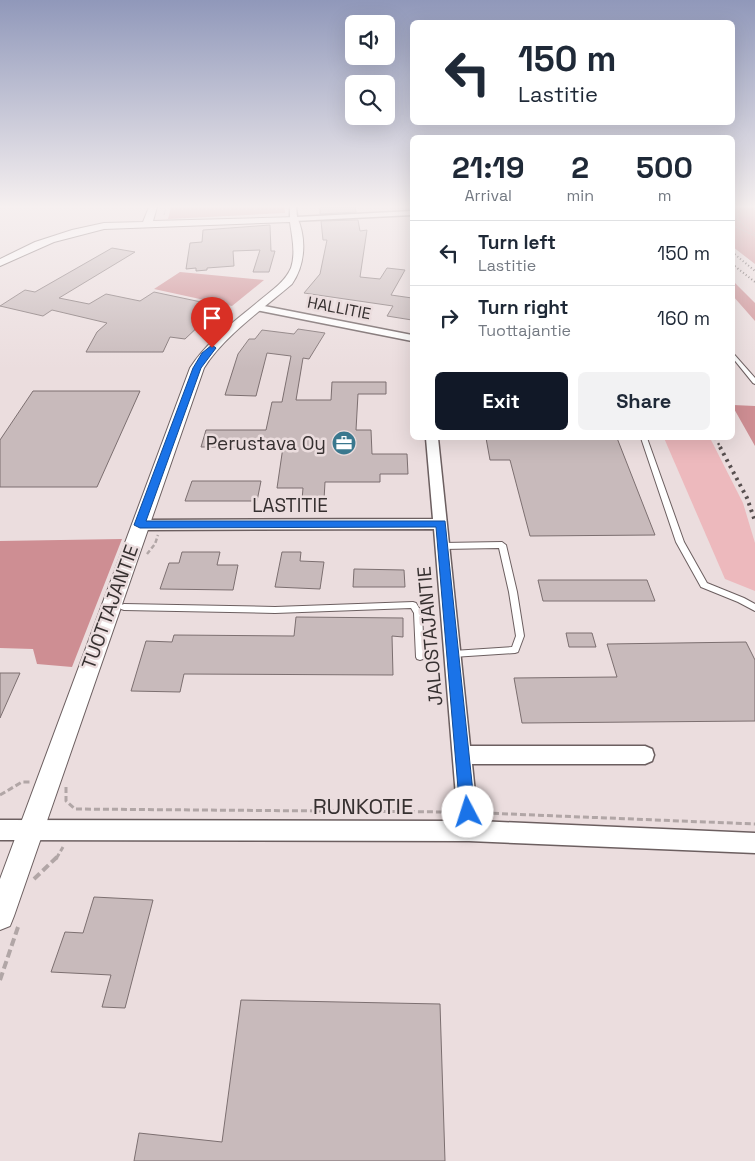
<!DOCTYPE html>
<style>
body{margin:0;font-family:"Space Grotesk",sans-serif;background:#f2f2f3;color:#1f2937;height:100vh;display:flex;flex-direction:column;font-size:19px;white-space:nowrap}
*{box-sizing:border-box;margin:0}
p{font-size:16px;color:#747a83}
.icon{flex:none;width:28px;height:28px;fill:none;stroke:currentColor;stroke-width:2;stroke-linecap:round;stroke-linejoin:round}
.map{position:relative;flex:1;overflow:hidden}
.details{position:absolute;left:410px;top:135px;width:325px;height:305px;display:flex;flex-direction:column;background:#fff;border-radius:8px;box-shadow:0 5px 20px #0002}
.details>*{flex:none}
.top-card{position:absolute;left:410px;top:20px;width:325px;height:105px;border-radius:8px;box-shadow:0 5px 20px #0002;background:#fff;color:#1f2937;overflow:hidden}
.tools{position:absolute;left:345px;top:15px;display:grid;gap:10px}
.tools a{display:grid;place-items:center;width:50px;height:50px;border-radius:8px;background:#fff;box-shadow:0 5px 20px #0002;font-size:25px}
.pin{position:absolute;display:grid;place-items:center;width:42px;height:42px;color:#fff;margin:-51px -21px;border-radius:50% 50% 50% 0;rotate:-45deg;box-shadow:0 0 5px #0007}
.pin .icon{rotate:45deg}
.me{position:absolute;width:55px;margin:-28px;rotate:355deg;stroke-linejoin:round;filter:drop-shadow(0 0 4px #0008)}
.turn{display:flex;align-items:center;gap:18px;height:105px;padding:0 25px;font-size:22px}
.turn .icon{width:65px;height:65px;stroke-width:2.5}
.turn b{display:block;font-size:35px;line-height:42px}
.eta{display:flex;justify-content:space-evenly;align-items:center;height:85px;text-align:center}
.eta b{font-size:30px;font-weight:700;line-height:35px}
.button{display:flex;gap:10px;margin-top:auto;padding:10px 25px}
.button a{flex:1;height:58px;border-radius:8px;background:#111827;color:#fff;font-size:20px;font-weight:700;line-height:58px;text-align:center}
.button a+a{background:#f2f2f3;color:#1f2937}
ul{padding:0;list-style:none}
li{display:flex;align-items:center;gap:15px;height:65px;padding:0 25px;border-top:1px solid #e0e1e3}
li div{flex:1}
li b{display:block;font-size:19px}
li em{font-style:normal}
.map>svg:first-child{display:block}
.green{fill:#edb9bd}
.forest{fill:#ce8e93}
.building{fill:#c8babb;stroke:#7c6f70}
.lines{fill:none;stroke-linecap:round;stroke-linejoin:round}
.service-casing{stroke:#6c5f60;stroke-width:2}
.minor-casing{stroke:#6c5f60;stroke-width:3}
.tertiary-casing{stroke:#6c5f60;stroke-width:2}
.path-far3{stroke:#b1a6a6;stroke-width:1;stroke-dasharray:2.5 1;stroke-linecap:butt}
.path-far2{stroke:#b1a6a6;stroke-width:2.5;stroke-dasharray:4.5 2.5;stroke-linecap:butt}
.path-far1{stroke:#b1a6a6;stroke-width:3;stroke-dasharray:6 3;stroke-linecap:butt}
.path{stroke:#b1a6a6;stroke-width:4;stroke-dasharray:8 4;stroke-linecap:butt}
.service{fill:#fff;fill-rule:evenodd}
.minor{fill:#fff;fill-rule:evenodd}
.tertiary{fill:#fff;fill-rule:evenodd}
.rail-far2{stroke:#574f4f;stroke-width:2;stroke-dasharray:1 2.5;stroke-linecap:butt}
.rail-far1{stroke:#574f4f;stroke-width:2.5;stroke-dasharray:2 4;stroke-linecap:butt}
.rail{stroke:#574f4f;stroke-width:4;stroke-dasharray:2.5 4.5;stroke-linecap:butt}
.route{fill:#1a73e8;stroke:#114b97}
.labels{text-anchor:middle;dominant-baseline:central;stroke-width:5;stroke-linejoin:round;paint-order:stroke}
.far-street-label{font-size:16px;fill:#363030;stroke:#ebddde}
.poi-label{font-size:19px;fill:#363030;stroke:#ebddde;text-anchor:end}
.street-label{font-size:19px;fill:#363030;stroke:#ebddde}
.near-street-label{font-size:22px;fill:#363030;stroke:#ebddde}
</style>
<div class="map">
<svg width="755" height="1161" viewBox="0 0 755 1161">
<rect width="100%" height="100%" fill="#ebddde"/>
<path class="green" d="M664,438H710L743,503L755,543V591L725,579Z"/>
<path class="forest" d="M171,207H285V213L168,219Z
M733,207H755V264L733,247Z
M180,272L264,280L232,306L154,289Z
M733,281L755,303V321L733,296Z
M733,405L755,406V446L733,407Z
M122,539L72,667L37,664L33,649L0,648V541Z"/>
<path class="building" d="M320,207H355L356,212L320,214Z
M358,220L360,231L367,230L360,277L380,279L387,268L405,270L391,295L412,298V320L387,316L393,306L304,293L320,274L327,240H323L321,221Z
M270,225L271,251H275L269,272H253L260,250L233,251L234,266L207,268V270L196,271V268L186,269L190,243L202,242L203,230Z
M112,248L135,252L59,298L89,304L106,294L140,301L154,292L220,306L185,339L170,337L163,352H86L97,332L107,323L52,310L43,316L0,306L25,290L35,292Z
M298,329L325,333L309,359L303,358L296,400H331L332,382H386V394H358L356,430H371L372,454H407L408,474H380V482H325L324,500H302L303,488H277L283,447H201L206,430H266L272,402H282L291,356L267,353L256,396L225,395L238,354L249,339H255L262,330L294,334Z
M33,391H140L97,487H0V440Z
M486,438H617L655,535L530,536L510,460H490Z
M192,481H261L257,501H185Z
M182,552H220L217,565H238L233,590L160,589L169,563H179Z
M282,552H301L300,561L324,562L320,589L275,587Z
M354,569L404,570L405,587H353Z
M538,580H647L655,601H543Z
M296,617L403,618V637L392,636L393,675L184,674L180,692L131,691L146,641L172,642L174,635L294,636Z
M566,633H592L596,647H569Z
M746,642L755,660V721L522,723L514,678L617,677L607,644Z
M0,673H20L0,718Z
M94,897L153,900L125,1008L102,1007L111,975L51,972L65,932L83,933Z
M241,1000L440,1004L445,1161H134L139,1133L222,1142Z"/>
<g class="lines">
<defs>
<path id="service" d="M732,352L755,378V384L753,383L732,357Z
M641,438H647L684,542L707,583L744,598L755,604V611L738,602L701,587L676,542Z
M502,542L506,545L517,592L524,636L518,652L515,653L453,657L450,656L449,654L450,652L453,651L512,647L516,636L509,592L499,548L443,549L439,546L443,543Z
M413,602L416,603L422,613L424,657L423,659L420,660L417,659L416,657L414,613L411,608L275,613L124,610L121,609L120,607L121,605L124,604L275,607Z"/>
<path id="minor" d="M290,207H296L297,217L412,211V215L294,221L290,219Z
M259,305L412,335V341L256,310L254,308Z
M426,438H438L470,746H645L652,749L654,755L652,761L645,764H472L478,821L755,833V853L469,841L0,840V820L458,821L434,529L140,530L135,528L133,525L135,522L140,520L433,519Z"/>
<path id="tertiary" d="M149,207H157L153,221L297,217C307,239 305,265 292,284C264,308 222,338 204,368L14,916L10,926L0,930V879L190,368C208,340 234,322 259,301C271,291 285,282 291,268C296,253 292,237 290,222L104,229L54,242L0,266V259L35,242L72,230L104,223L143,222Z"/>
</defs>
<use href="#service" class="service-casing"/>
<use href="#minor" class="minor-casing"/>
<use href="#tertiary" class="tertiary-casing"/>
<path class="path-far3" d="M743,207L736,218L755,234
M164,215L166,207
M732,225L755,236"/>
<path class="path-far2" d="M147,554L155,544L158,535"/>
<path class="path-far1" d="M66,787V801L75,809L451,812
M0,795L22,782H30
M484,813L755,824
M56,859L63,847"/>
<path class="path" d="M34,879L57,857
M0,980L18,927"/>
<use href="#service" class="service"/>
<use href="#minor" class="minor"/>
<use href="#tertiary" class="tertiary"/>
<path class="rail-far2" d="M732,252L755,271
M732,264L755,282"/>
<path class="rail-far1" d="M715,438L721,448"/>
<path class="rail" d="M720,447L747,498L755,521"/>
</g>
<linearGradient id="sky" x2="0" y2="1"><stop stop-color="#9098ba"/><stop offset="0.56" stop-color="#f6f0f0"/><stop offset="1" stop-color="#f6f0f0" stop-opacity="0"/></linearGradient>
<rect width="755" height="369" fill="url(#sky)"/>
<path class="route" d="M212,345L216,348L201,368L146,521H445L475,812L473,817L468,819L462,817L460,812L436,527L140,528L134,525L193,368L202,353Z"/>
<defs>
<symbol id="office-disc" viewBox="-11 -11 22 22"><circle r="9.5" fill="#3a788e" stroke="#ebddde"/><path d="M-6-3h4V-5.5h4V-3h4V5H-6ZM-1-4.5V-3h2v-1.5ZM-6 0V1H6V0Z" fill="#fff"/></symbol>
</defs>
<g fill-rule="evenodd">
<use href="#office-disc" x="330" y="429" width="28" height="28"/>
</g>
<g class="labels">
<g class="far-street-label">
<text transform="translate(339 308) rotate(11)">HALLITIE</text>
</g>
<g class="poi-label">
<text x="326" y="443">Perustava Oy</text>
</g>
<g class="street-label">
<text x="290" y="505">LASTITIE</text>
<text transform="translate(110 607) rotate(-70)">TUOTTAJANTIE</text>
<text transform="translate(430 636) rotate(-95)">JALOSTAJANTIE</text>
</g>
<g class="near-street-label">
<text x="363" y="806">RUNKOTIE</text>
</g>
</g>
</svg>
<div class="tools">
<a><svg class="icon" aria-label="sound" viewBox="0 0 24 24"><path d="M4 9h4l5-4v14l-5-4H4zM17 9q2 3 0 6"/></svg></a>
<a><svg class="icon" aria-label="search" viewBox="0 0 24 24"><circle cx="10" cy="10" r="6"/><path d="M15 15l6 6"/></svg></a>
</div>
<div class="pin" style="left:212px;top:348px;background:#d93025"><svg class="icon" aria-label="arrive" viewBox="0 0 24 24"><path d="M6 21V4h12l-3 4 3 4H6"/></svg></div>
<svg class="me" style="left:468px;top:812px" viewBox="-20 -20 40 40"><circle r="19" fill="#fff"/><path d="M0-13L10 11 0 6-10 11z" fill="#1a73e8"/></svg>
<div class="top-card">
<div class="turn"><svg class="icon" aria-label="left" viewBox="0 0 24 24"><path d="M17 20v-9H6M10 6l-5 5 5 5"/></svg><div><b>150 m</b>Lastitie</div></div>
</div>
<section class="details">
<div class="eta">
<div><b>21:19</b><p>Arrival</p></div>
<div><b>2</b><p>min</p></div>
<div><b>500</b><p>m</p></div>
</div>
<ul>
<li><svg class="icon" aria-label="left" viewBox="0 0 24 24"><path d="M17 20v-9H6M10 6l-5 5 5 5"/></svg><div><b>Turn left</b><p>Lastitie</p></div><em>150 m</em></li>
<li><svg class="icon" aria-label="right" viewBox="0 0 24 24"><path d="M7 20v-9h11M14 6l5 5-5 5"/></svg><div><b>Turn right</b><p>Tuottajantie</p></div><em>160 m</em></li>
</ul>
<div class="button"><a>Exit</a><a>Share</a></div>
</section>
</div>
